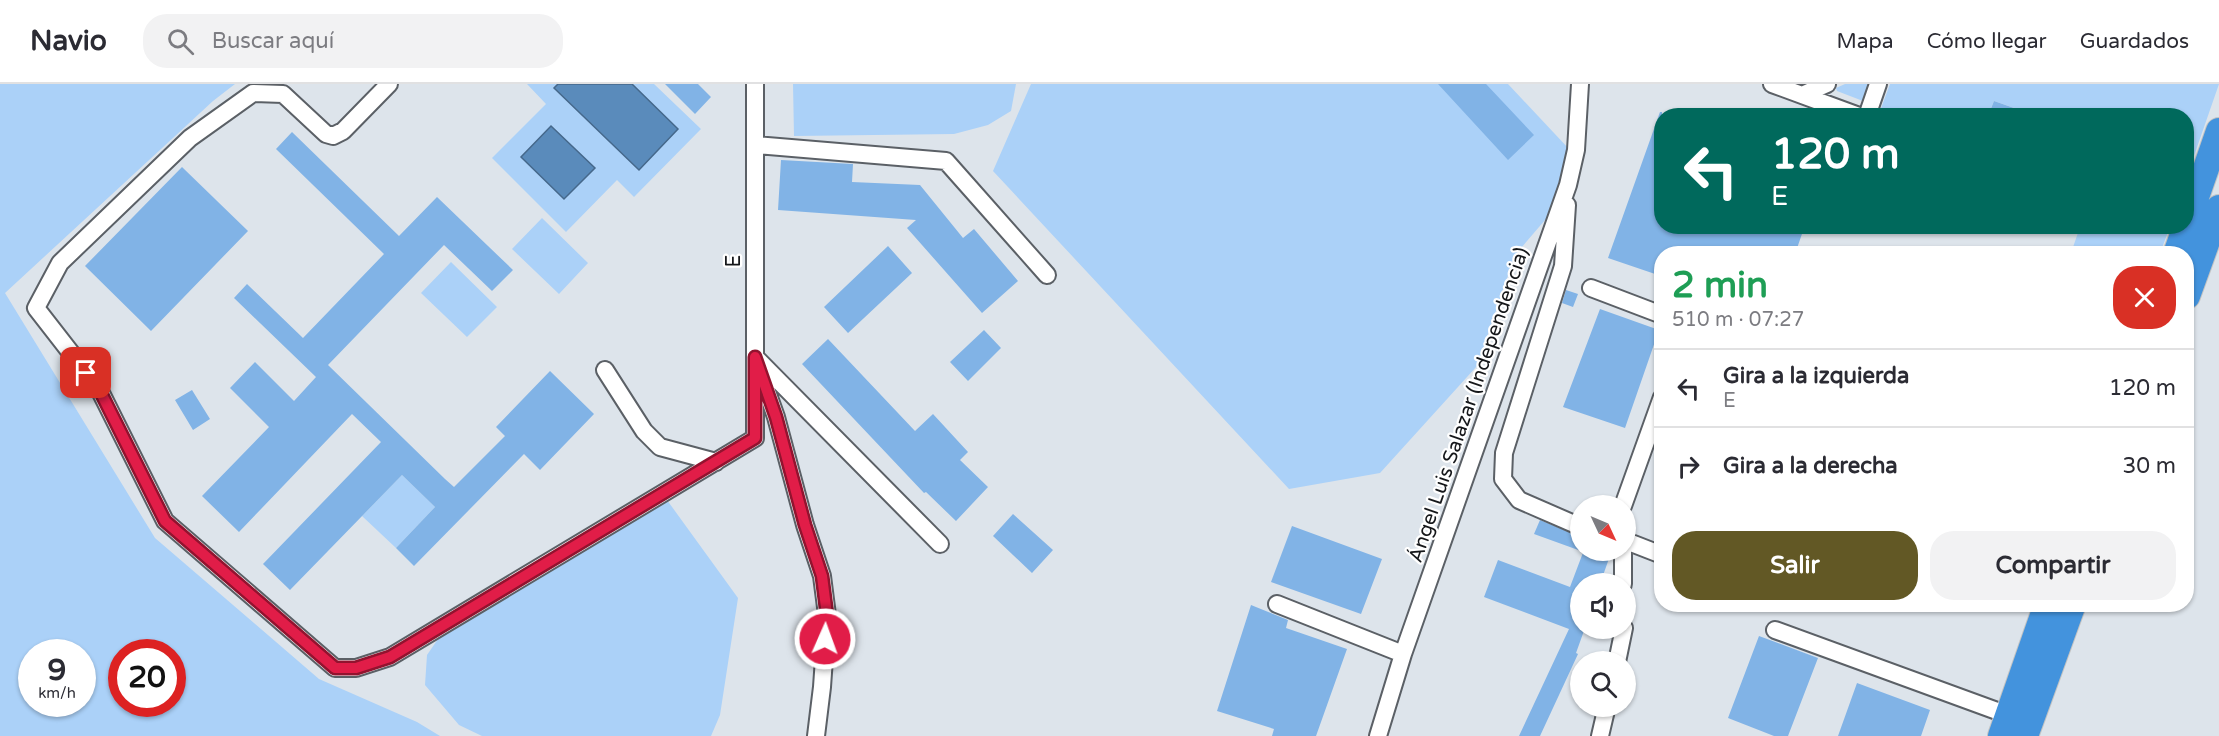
<!DOCTYPE html>
<html lang="es">
<meta charset="utf-8">
<style>
body{margin:0;font-family:"Varela Round",sans-serif;background:#f2f2f3;color:#2b2b33;height:100vh;display:flex;flex-direction:column;font-size:22px;white-space:nowrap}
*{box-sizing:border-box;margin:0}
p{font-size:20px;color:#7c7c81}
.icon{flex:none;width:33px;height:33px;fill:none;stroke:currentColor;stroke-width:2;stroke-linecap:round;stroke-linejoin:round}
.map{position:relative;flex:1;overflow:hidden}
.drawer{position:absolute;left:1654px;top:162px;width:540px;height:366px;display:flex;flex-direction:column;background:#fff;border-radius:24px;box-shadow:0 2px 4px #0004}
.drawer>*{flex:none}
.banner{position:absolute;left:1654px;top:24px;width:540px;height:126px;border-radius:24px;box-shadow:0 2px 4px #0004;background:#00695c;color:#fff;overflow:hidden}
.needle{width:39px;rotate:134deg}
.buttons{position:absolute;left:1570px;top:411px;display:grid;gap:12px}
.buttons a{display:grid;place-items:center;width:66px;height:66px;border-radius:50%;background:#fff;box-shadow:0 2px 4px #0004;font-size:30px}
.speed{position:absolute;left:18px;top:555px;display:flex;gap:12px;font-size:30px;font-weight:700;text-align:center}
.speed>*{display:grid;place-content:center;width:78px;height:78px;border-radius:50%;background:#fff;box-shadow:0 2px 4px #0004;line-height:1}
.speed small{font-size:15px;font-weight:400}
.speed .limit{border:9px solid #d22;background:#fff;color:#111}
.pin{position:absolute;display:grid;place-items:center;width:51px;height:51px;color:#fff;margin:-26px;border-radius:12px;box-shadow:0 3px 9px #0006}
.me{position:absolute;width:66px;margin:-33px;rotate:2deg;stroke-linejoin:round;filter:drop-shadow(0 0 4px #0008)}
.turn{display:flex;align-items:center;gap:21px;height:126px;padding:0 18px;font-size:27px}
.turn .icon{width:78px;height:78px;stroke-width:2.5}
.turn b{display:block;font-size:42px;line-height:51px}
.round{display:grid;place-items:center;flex:none;width:63px;height:63px;border-radius:24px;background:#f2f2f3}
.headline{display:flex;align-items:center;justify-content:space-between;height:102px;padding:0 18px}
h1{font-size:36px;font-weight:700;line-height:45px;color:#1e9e55}
.action{display:flex;gap:12px;margin-top:auto;padding:12px 18px}
.action a{flex:1;height:69px;border-radius:24px;background:#625825;color:#fff;font-size:24px;font-weight:700;line-height:69px;text-align:center}
.action a+a{background:#f2f2f3;color:#2b2b33}
ul{padding:0;list-style:none}
li{display:flex;align-items:center;gap:18px;height:78px;padding:0 18px;border-top:2px solid #e1e1e2}
li div{flex:1}
li b{display:block;font-size:22px}
li em{font-style:normal}
header{display:flex;align-items:center;gap:36px;box-sizing:border-box;height:84px;padding:0 30px;background:#fff;border-bottom:2px solid #e1e1e2}
header strong{font-size:28px}
nav{display:flex;gap:33px;margin-inline-start:auto;font-size:21px}
.search{width:420px;height:54px;background:#f2f2f3;display:flex;align-items:center;gap:15px;box-sizing:border-box;padding:0 21px;border-radius:24px;color:#7c7c81;font-size:22px}
.map>svg:first-child{display:block}
.green{fill:#abd1f8;fill-rule:evenodd}
.water{fill:#5a8bbb;stroke:#45688b;stroke-width:1.5}
.building{fill:#81b3e6}
.lines{fill:none;stroke-linecap:round;stroke-linejoin:round}
.minor-casing{stroke:#5b6066;stroke-width:20}
.highway-casing{stroke:#c2c3c3;stroke-width:28}
.minor{stroke:#fff;stroke-width:16}
.highway{stroke:#4393dd;stroke-width:26}
.route-casing{stroke:#92132f;stroke-width:15}
.route{stroke:#e11d48;stroke-width:10}
.labels{text-anchor:middle;dominant-baseline:central;stroke-width:4.5;stroke-linejoin:round;paint-order:stroke}
.street-label{font-size:20px;fill:#15171a;stroke:#fff}
</style>
<header>
<strong>Navio</strong>
<div class="search"><svg class="icon" aria-label="search" viewBox="0 0 24 24"><circle cx="10" cy="10" r="6"/><path d="M15 15l6 6"/></svg>Buscar aquí</div>
<nav><a>Mapa</a><a>Cómo llegar</a><a>Guardados</a></nav>
</header>
<div class="map">
<svg width="2219" height="652" viewBox="0 0 2219 652">
<rect width="100%" height="100%" fill="#dde4eb"/>
<path class="green" d="M0,0H235L213,17L5,209L155,454L319,595L417,638L440,652H0ZM32,568H82V620H32ZM122,568H172V620H122Z
M527,0H654L701,45L634,113L617,96L566,148L492,74L546,20Z
M793,0H1016L1011,27L988,41L954,50L794,52Z
M1031,0H1508L1569,65L1551,129L1515,171L1477,282L1380,389L1289,405L993,87Z
M1845,0H1870L1863,17L1837,7L1836,4Z
M1890,0H2219L2187,92V32L2035,31L1994,17L1988,31L1893,32L1880,27Z
M542,134L588,179L559,210L512,165Z
M2080,143V142L2170,143L2160,169H2071Z
M451,178L497,223L467,253L421,209Z
M402,391L435,423L396,464L362,432Z
M667,416L738,514L720,631L711,652H482L459,641L425,601L427,571L438,555L455,540Z"/>
<path class="water" d="M558,0H632L678,45L639,86L554,4Z
M551,42L595,84L564,115L521,73Z"/>
<path class="building" d="M665,0H698L711,13L695,30Z
M1438,0H1486L1534,51L1508,76Z
M1994,17L2031,30L2030,32H1988Z
M1660,28H1662V142H1792L1803,147L1795,170H1662V180L1658,191L1608,174Z
M292,48L399,152L437,113L513,186L492,207L444,161L328,281L445,395L454,403L505,352L496,343L550,287L594,330L540,386L524,370L414,482L396,464L435,423L402,391L290,506L263,480L381,358L352,330L239,448L202,412L269,343L230,304L255,278L294,317L316,293L234,214L247,200L303,254L384,170L276,65Z
M781,76L853,80L852,98L920,101L963,154L974,145L1018,197L982,229L907,144L916,136L778,126Z
M182,83L248,147L151,247L85,182Z
M888,162L912,189L848,249L824,223Z
M1566,206L1578,210L1573,223L1562,219Z
M1600,225L1659,246L1625,344L1563,323Z
M984,246L1001,264L968,297L950,278Z
M828,255L915,347L933,330L968,368L960,376L988,403L956,437L926,408L924,409L802,280Z
M192,306L210,335L193,346L175,316Z
M1013,430L1053,466L1032,489L993,452Z
M1540,436L1581,453V467L1534,450Z
M1292,442L1382,475L1361,530L1271,498Z
M1584,466H1612L1600,500H1581V544H1585L1576,569L1578,570L1540,652H1519L1569,545L1484,513L1498,476L1570,503Z
M1251,521L1288,536L1286,544L1347,565L1316,652H1272L1274,645L1217,627Z
M1759,552L1818,574L1788,652H1774L1728,634Z
M1857,599L1930,626L1921,652H1838Z"/>
<g class="lines">
<defs>
<path id="minor" d="M389,0L343,47L333,52L326,50L283,10L253,9L190,54L60,179L36,224L99,305L165,437L335,584H356L390,573L755,354V0
M1772,0L1859,32
M1802,11L1827,0
M1867,32L1878,0
M756,61L946,77L1047,191
M1567,121L1563,182L1504,369L1503,395L1519,416L1581,443
M1591,204L1662,231
M758,276L940,460
M759,285L776,333L805,441L822,492L827,531L822,603L816,652
M605,286L644,347L660,363L716,378
M1623,422L1662,313
M1626,457L1662,471
M1623,466V500
M1277,520L1403,570
M1775,546L2008,631
M1617,578L1624,544
M1378,652L1403,570L1568,101L1576,66L1580,0
M1600,652L1607,622"/>
<path id="highway" d="M2187,139L2219,47
M2176,170L2186,142
M2187,212L2219,124
M2001,652L2047,520
M2025,652L2073,520"/>
</defs>
<use href="#minor" class="minor-casing"/>
<use href="#highway" class="highway-casing"/>
<use href="#minor" class="minor"/>
<use href="#highway" class="highway"/>
</g>
<g class="lines">
<defs>
<path id="route" d="M86,289L99,305L165,437L335,584H356L390,573L755,354V273L776,333L805,441L822,492L827,531L825,555"/>
</defs>
<use href="#route" class="route-casing"/>
<use href="#route" class="route"/>
</g>
<g class="labels">
<g class="street-label">
<text transform="translate(734 177) rotate(-90)">E</text>
<text transform="translate(1469 321) rotate(-71)">Ángel Luis Salazar (Independencia)</text>
</g>
</g>
</svg>
<div class="buttons">
<a><svg class="needle" viewBox="-14 -14 28 28"><path d="M0-13l5 13h-10z" fill="#e53935"/><path d="M0 13l5-13h-10z" fill="#7c7c81"/></svg></a>
<a><svg class="icon" aria-label="sound" viewBox="0 0 24 24"><path d="M4 9h4l5-4v14l-5-4H4zM17 9q2 3 0 6"/></svg></a>
<a><svg class="icon" aria-label="search" viewBox="0 0 24 24"><circle cx="10" cy="10" r="6"/><path d="M15 15l6 6"/></svg></a>
</div>
<div class="speed"><div>9<small>km/h</small></div><div class="limit">20</div></div>
<div class="pin" style="left:86px;top:289px;background:#d93025"><svg class="icon" aria-label="arrive" viewBox="0 0 24 24"><path d="M6 21V4h12l-3 4 3 4H6"/></svg></div>
<svg class="me" style="left:825px;top:555px" viewBox="-20 -20 40 40"><circle r="17" fill="#e11d48" stroke="#fff" stroke-width="3"/><path d="M0-11L8 9 0 5-8 9z" fill="#fff"/></svg>
<div class="banner">
<div class="turn"><svg class="icon" aria-label="left" viewBox="0 0 24 24"><path d="M17 20v-9H6M10 6l-5 5 5 5"/></svg><div><b>120 m</b>E</div></div>
</div>
<section class="drawer">
<div class="headline"><div><h1>2 min</h1><p>510 m · 07:27</p></div><a class="round" style="background:#d93025;color:#fff"><svg class="icon" aria-label="close" viewBox="0 0 24 24"><path d="M6 6l12 12M18 6L6 18"/></svg></a></div>
<ul>
<li><svg class="icon" aria-label="left" viewBox="0 0 24 24"><path d="M17 20v-9H6M10 6l-5 5 5 5"/></svg><div><b>Gira a la izquierda</b><p>E</p></div><em>120 m</em></li>
<li><svg class="icon" aria-label="right" viewBox="0 0 24 24"><path d="M7 20v-9h11M14 6l5 5-5 5"/></svg><div><b>Gira a la derecha</b></div><em>30 m</em></li>
</ul>
<div class="action"><a>Salir</a><a>Compartir</a></div>
</section>
</div>
